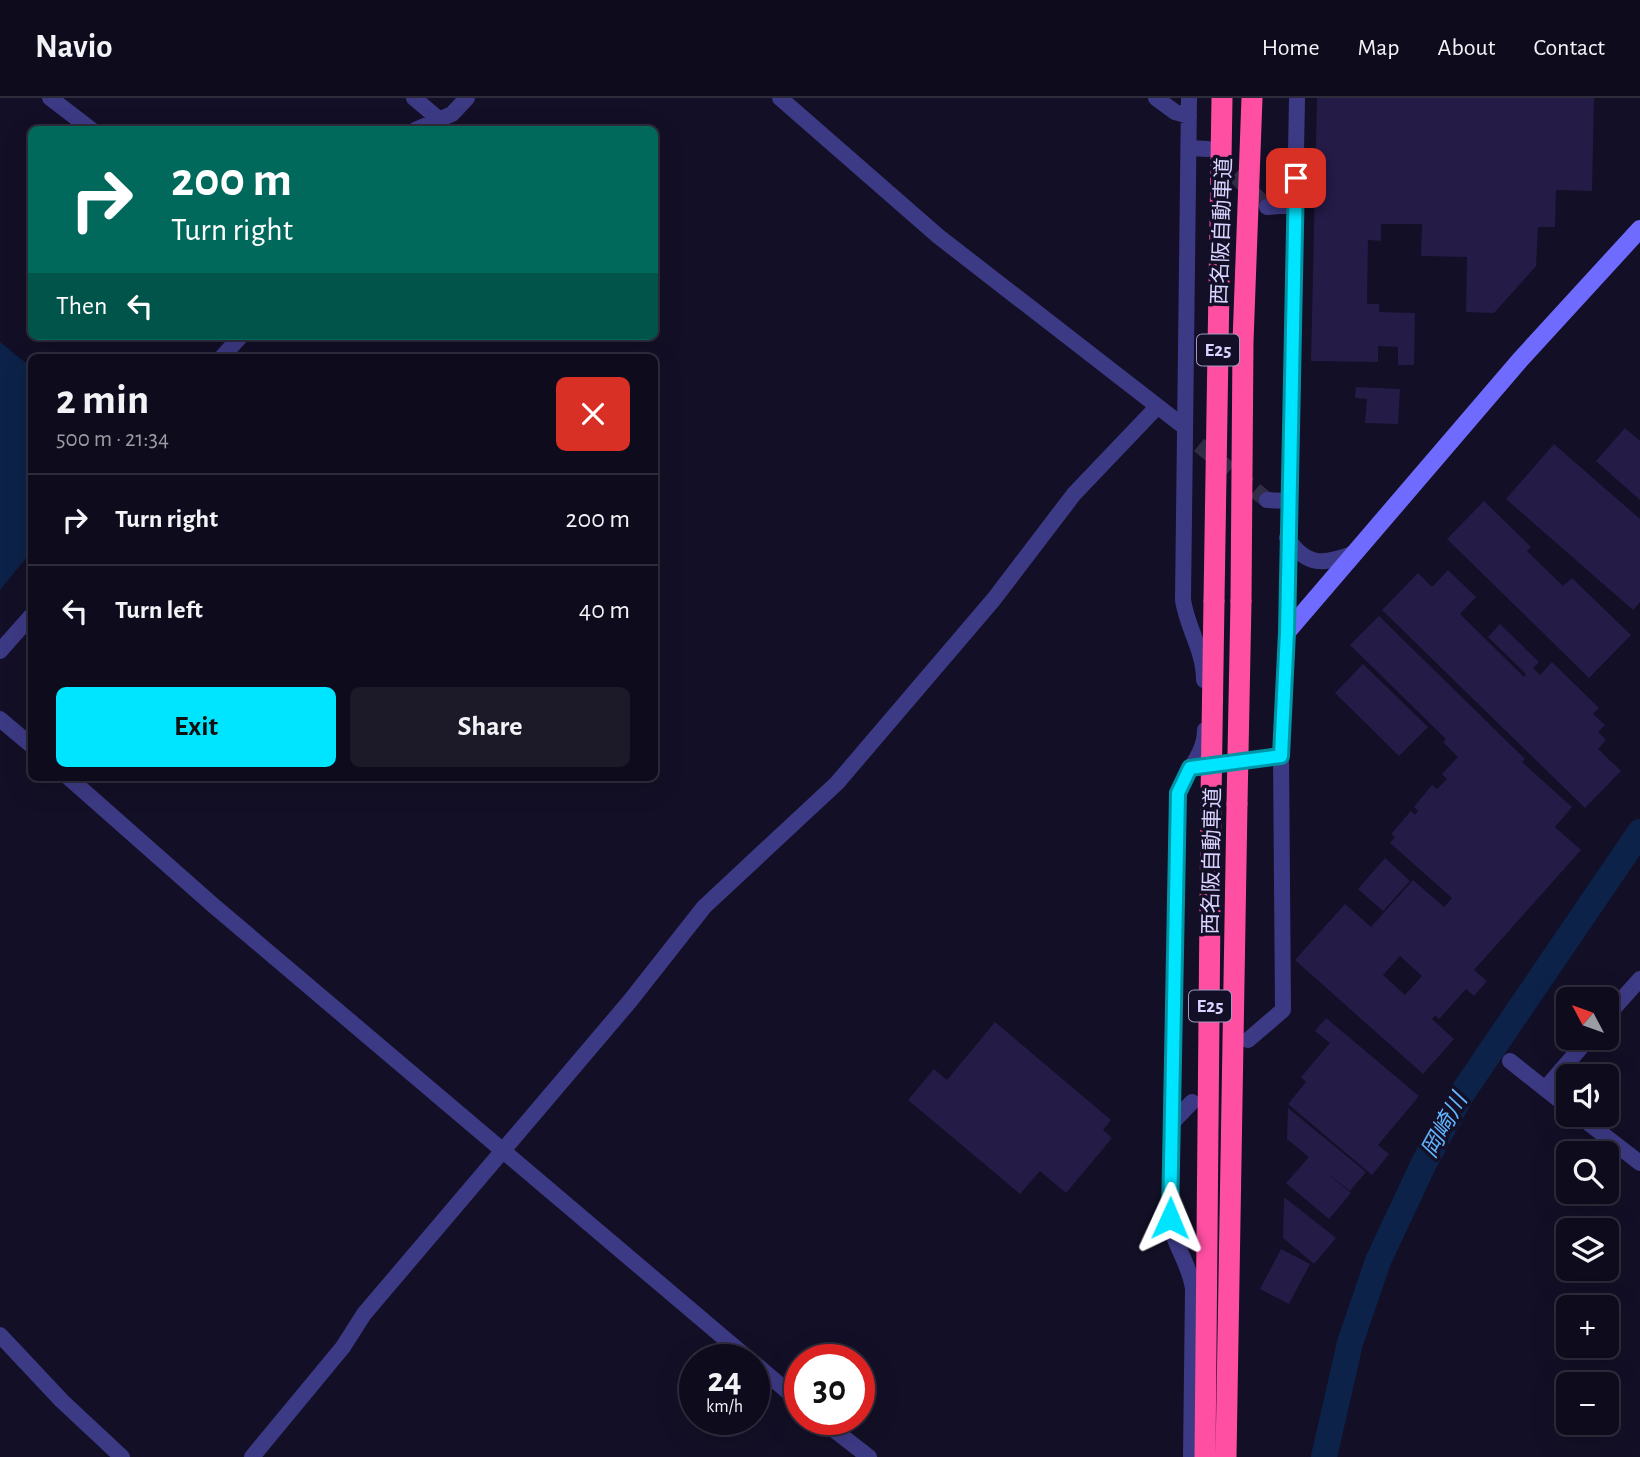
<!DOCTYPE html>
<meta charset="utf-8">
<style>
body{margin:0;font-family:"Alegreya Sans","Noto Sans JP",sans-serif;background:#1c1929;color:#f1f3f6;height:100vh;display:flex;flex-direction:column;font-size:26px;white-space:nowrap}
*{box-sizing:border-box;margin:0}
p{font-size:23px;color:#9b9ba3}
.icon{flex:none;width:38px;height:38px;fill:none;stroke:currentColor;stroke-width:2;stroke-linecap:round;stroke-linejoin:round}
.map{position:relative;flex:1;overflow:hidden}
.panel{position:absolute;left:28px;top:256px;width:630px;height:427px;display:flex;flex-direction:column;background:#0e0b1c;border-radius:10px;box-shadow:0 7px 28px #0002,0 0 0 2px #2e2b3b}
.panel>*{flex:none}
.top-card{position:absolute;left:28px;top:28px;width:630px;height:214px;border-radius:10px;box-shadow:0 7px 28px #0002,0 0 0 2px #2e2b3b;background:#00695c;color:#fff;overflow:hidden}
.needle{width:46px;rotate:311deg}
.tools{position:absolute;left:1556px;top:889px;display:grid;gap:14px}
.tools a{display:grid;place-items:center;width:63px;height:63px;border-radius:10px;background:#0e0b1c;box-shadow:0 7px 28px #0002,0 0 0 2px #2e2b3b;font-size:35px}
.speed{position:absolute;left:679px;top:1246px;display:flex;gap:14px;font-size:35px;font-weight:700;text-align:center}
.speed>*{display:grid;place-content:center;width:91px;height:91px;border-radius:50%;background:#0e0b1c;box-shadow:0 7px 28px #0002,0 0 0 2px #2e2b3b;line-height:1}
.speed small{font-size:18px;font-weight:400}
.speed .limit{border:10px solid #d22;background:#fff;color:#111}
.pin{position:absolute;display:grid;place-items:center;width:60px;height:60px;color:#fff;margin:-30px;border-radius:14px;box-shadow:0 4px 10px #0006}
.me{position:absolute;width:77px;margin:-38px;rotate:1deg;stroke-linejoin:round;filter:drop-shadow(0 0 5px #0008)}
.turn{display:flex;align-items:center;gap:24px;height:147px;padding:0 28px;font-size:32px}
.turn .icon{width:91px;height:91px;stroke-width:2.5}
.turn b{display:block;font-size:49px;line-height:60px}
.then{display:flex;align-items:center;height:66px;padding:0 28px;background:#0003;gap:14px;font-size:26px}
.round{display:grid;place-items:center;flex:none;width:74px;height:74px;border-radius:10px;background:#1c1929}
.summary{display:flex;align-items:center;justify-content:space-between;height:119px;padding:0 28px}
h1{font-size:42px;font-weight:700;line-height:52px}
.action{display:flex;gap:14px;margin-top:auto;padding:14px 28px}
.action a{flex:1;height:80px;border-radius:10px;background:#00e5ff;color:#111;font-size:28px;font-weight:700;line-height:80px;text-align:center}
.action a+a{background:#1c1929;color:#f1f3f6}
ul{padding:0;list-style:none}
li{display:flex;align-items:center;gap:21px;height:91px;padding:0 28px;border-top:2px solid #2e2b3b}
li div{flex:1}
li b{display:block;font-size:26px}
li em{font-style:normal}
header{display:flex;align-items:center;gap:42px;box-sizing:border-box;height:98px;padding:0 35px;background:#0e0b1c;border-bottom:2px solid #2e2b3b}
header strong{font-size:33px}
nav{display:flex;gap:38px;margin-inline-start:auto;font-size:24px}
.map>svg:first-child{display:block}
.water{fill:#0c2248}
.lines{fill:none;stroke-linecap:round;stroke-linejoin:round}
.river{stroke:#0c2248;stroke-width:26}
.building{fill:#241b47;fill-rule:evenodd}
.street-tunnel{stroke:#312d47;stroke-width:16;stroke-dasharray:16 8;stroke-linecap:butt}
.street{stroke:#3d3a85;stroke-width:16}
.secondary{stroke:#6f6bff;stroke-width:18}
.highway{stroke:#ff4fa3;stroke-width:21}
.highway-bridge{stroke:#ff4fa3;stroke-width:21}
.route-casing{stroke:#0095a6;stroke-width:18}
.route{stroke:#00e5ff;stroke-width:12}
.labels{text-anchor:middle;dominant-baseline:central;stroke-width:7;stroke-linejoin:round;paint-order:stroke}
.shield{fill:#130f26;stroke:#9e99be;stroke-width:2}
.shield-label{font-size:19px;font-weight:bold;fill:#d9d4ff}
.street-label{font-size:21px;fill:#d9d4ff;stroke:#130f26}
.water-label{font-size:23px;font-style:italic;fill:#62b6ff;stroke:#130f26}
</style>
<header>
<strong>Navio</strong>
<nav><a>Home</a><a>Map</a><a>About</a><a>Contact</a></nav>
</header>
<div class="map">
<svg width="1640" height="1359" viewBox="0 0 1640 1359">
<rect width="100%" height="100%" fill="#130f26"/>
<path class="water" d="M0,244L31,269V454L0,492Z"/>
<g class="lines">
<path class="river" d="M1324,1359L1350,1245L1378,1163L1424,1065L1461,997L1640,734"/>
</g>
<path class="building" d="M1317,0H1594L1592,93L1556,92L1555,129H1538L1536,168L1494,215L1466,214L1467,159L1421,158L1422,126H1381V143L1368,142L1367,206H1379V214L1415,215L1414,267H1398V249L1378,248V264L1311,263Z
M1356,289L1400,291L1398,326L1365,325L1367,301L1355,300Z
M1625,330L1640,343V402L1596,363Z
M1554,346L1640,421V504L1633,512L1506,401Z
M1484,403L1531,449L1527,453L1563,488L1572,480L1631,537L1589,580L1447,441Z
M1448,472L1476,499L1460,516L1524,579L1526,576L1488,539L1500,526L1539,564L1533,570L1540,577L1552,564L1599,610L1593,616L1605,627L1598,634L1606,642L1598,651L1621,673L1585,710L1382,512L1418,475L1432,489Z
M1379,518L1525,661L1522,664L1572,709L1555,729L1581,752L1474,872L1487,883L1474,898L1466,891L1439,921L1435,917L1432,921L1454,941L1423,976L1295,862L1345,806L1371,829L1413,782L1444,809L1452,800L1390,745L1395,739L1391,736L1411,713L1415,717L1418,713L1414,709L1432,687L1437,691L1447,681L1442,676L1458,659L1443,644L1446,641L1350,547ZM1400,858L1422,878L1405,897L1383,877Z
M1363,566L1428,629L1399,658L1335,595Z
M1385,760L1410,783L1383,813L1358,791Z
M1326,920L1419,998L1378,1047L1389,1056L1372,1077L1288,1006L1306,984L1301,979L1330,945L1315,933Z
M995,924L1111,1022L1103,1032L1112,1040L1066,1095L1040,1073L1020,1096L908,1002L934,971L947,982Z
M1288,1010L1366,1074L1350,1093L1323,1072L1351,1095L1329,1121L1286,1085L1309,1059L1287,1041Z
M1284,1099L1336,1140L1314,1166L1283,1140Z
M1281,1151L1310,1166L1289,1206L1260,1191Z"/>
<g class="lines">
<path class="street-tunnel" d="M1217,60L1267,109
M1199,347L1267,402"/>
<path class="street" d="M50,0L92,32
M414,0L441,23
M780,0L938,138L1183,328
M1156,0L1175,14L1189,18
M1189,0L1183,502C1187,530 1204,552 1204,582
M415,32L452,16L467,0
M1190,50L1208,51
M1267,109L1295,107
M222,259L241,238
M1267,402L1288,403
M1287,440C1307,469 1323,467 1355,455
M0,553L32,517
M0,621L32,648
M1203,668L1281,658
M68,679L214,808L750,1262
M1606,919L1640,881
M1248,942L1283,912L1281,658L1287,534L1297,0
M1510,963L1568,1009
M1545,991L1589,940
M1578,1017L1640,1065
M1172,1025L1192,1004
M0,1237L62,1303L122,1359
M754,1265L800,1304
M820,1321L869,1359
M252,1359L343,1249L364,1216L630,903L704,809L837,685L994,501L1074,396L1157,309
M1191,1359L1193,1191C1190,1165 1172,1146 1170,1120L1178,695C1185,673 1205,657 1205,632"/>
<path class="secondary" d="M1287,534L1520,262L1640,131"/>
<path class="highway" d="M1214,503L1222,0
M1241,503L1243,244L1252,0
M1205,1359L1211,701
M1226,1359L1237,706"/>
<path class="highway-bridge" d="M1211,701L1214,503
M1237,706L1241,503"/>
</g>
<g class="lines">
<defs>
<path id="route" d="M1170,1120L1178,695L1190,670L1281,658L1287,534L1296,80"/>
</defs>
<use href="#route" class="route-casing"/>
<use href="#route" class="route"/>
</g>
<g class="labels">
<g class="shield">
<rect x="1197" y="236.5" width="42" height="31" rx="5"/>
<rect x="1189" y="892.5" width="42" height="31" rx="5"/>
</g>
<g class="shield-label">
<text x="1218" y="252">E25</text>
<text x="1210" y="908">E25</text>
</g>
<g class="street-label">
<text transform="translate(1222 133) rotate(-88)">西名阪自動車道</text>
<text transform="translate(1212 763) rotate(-89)">西名阪自動車道</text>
</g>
<g class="water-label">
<text transform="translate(1445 1028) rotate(-61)">岡崎川</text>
</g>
</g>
</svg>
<div class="tools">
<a><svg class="needle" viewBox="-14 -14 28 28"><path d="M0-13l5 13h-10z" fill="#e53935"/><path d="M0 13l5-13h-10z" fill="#9b9ba3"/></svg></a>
<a><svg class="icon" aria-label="sound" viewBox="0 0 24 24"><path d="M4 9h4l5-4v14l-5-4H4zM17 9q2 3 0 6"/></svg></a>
<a><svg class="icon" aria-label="search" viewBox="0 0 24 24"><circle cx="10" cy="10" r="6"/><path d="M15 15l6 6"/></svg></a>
<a><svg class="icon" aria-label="layers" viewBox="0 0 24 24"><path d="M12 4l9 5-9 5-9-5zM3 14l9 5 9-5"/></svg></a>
<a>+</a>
<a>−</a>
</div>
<div class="speed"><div>24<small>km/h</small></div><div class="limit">30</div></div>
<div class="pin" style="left:1296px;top:80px;background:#d93025"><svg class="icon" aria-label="arrive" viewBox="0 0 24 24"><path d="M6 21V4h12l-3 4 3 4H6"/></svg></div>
<svg class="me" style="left:1170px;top:1120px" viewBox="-20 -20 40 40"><path d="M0-17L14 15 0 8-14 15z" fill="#00e5ff" stroke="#fff" stroke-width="4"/></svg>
<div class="top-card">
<div class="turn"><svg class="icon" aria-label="right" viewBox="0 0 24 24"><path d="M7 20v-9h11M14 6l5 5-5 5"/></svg><div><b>200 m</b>Turn right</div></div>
<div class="then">Then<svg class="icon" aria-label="left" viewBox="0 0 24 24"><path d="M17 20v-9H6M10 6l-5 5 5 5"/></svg></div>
</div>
<section class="panel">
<div class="summary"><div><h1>2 min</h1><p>500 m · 21:34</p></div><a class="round" style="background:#d93025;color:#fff"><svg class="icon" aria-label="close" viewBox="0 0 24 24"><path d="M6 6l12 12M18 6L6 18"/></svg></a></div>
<ul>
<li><svg class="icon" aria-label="right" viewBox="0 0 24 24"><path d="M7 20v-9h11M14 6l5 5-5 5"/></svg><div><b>Turn right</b></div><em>200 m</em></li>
<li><svg class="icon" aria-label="left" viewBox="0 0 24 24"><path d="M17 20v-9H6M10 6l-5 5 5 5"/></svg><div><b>Turn left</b></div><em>40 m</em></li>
</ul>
<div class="action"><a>Exit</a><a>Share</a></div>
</section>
</div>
